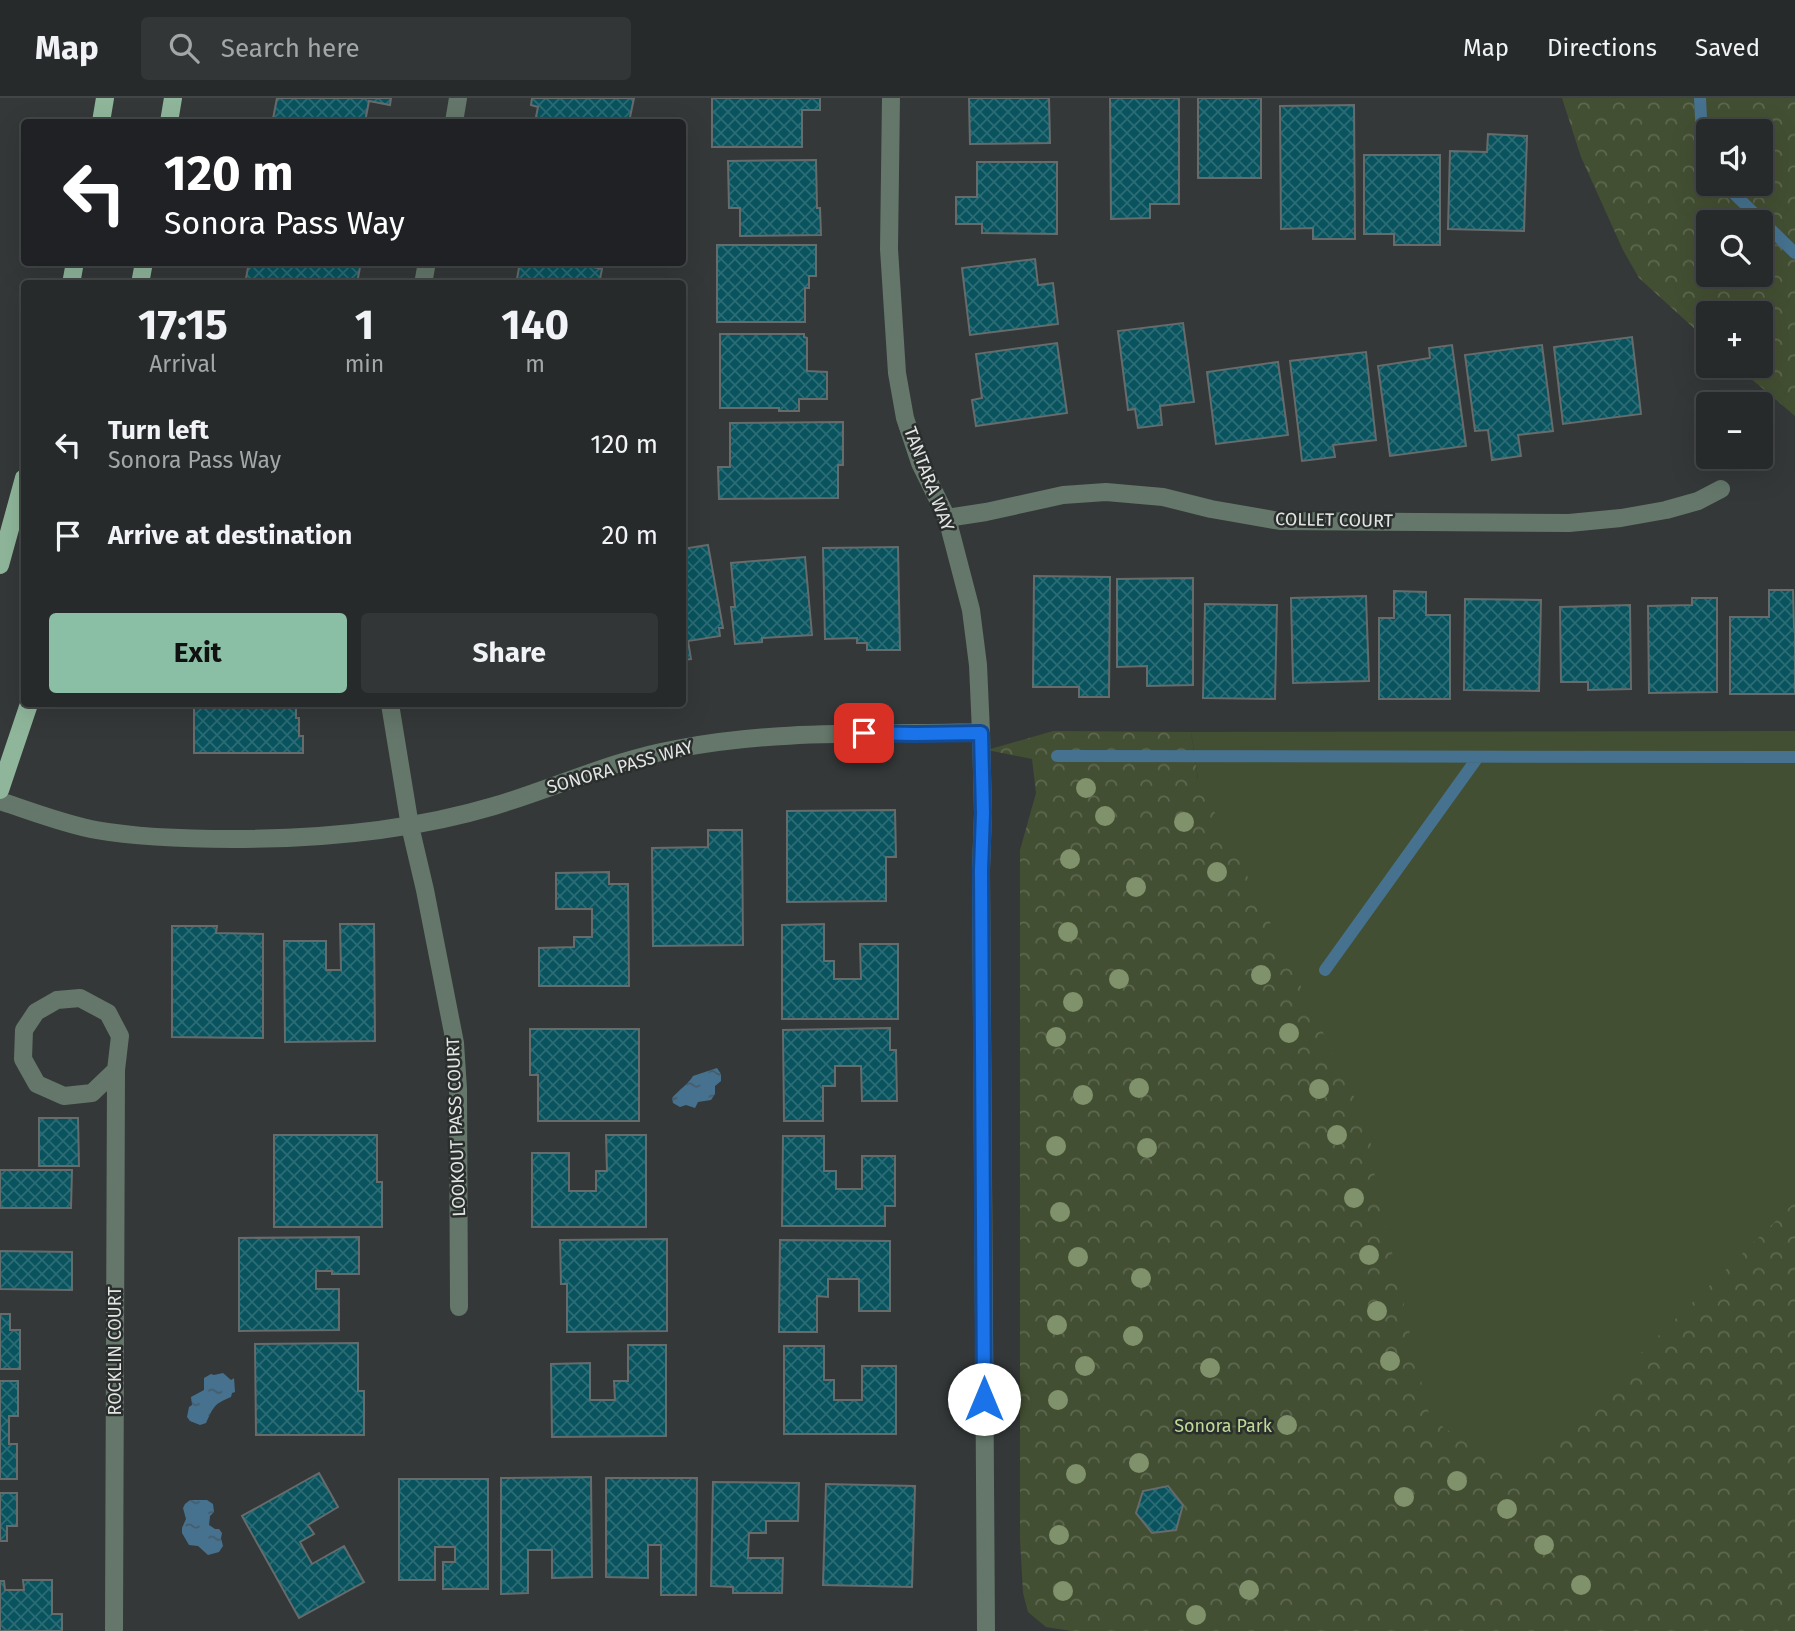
<!DOCTYPE html>
<meta charset="utf-8">
<style>
body{margin:0;font-family:"Fira Sans",sans-serif;background:#333636;color:#f1f3f6;height:100vh;display:flex;flex-direction:column;font-size:26px;white-space:nowrap}
*{box-sizing:border-box;margin:0}
p{font-size:23px;color:#a4a7a8}
.icon{flex:none;width:38px;height:38px;fill:none;stroke:currentColor;stroke-width:2;stroke-linecap:round;stroke-linejoin:round}
.map{position:relative;flex:1;overflow:hidden}
.sheet{position:absolute;left:21px;top:182px;width:665px;height:427px;display:flex;flex-direction:column;background:#272a2a;border-radius:7px;box-shadow:0 7px 28px #0002,0 0 0 2px #434647}
.sheet>*{flex:none}
.top-card{position:absolute;left:21px;top:21px;width:665px;height:147px;border-radius:7px;box-shadow:0 7px 28px #0002,0 0 0 2px #434647;background:#202124;color:#fff;overflow:hidden}
.controls{position:absolute;left:1696px;top:21px;display:grid;gap:14px}
.controls a{display:grid;place-items:center;width:77px;height:77px;border-radius:7px;background:#272a2a;box-shadow:0 7px 28px #0002,0 0 0 2px #434647;font-size:35px}
.pin{position:absolute;display:grid;place-items:center;width:60px;height:60px;color:#fff;margin:-30px;border-radius:14px;box-shadow:0 4px 10px #0006}
.me{position:absolute;width:77px;margin:-38px;rotate:0deg;stroke-linejoin:round;filter:drop-shadow(0 0 5px #0008)}
.turn{display:flex;align-items:center;gap:24px;height:147px;padding:0 28px;font-size:32px}
.turn .icon{width:91px;height:91px;stroke-width:2.5}
.turn b{display:block;font-size:49px;line-height:60px}
.eta{display:flex;justify-content:space-evenly;align-items:center;height:119px;text-align:center}
.eta b{font-size:42px;font-weight:700;line-height:49px}
.action{display:flex;gap:14px;margin-top:auto;padding:14px 28px}
.action a{flex:1;height:80px;border-radius:7px;background:#8abfa5;color:#111;font-size:28px;font-weight:700;line-height:80px;text-align:center}
.action a+a{background:#333636;color:#f1f3f6}
ul{padding:0;list-style:none}
li{display:flex;align-items:center;gap:21px;height:91px;padding:0 28px}
li div{flex:1}
li b{display:block;font-size:26px}
li em{font-style:normal}
header{display:flex;align-items:center;gap:42px;box-sizing:border-box;height:98px;padding:0 35px;background:#272a2a;border-bottom:2px solid #434647}
header strong{font-size:33px}
nav{display:flex;gap:38px;margin-inline-start:auto;font-size:24px}
.search{width:490px;height:63px;background:#333636;display:flex;align-items:center;gap:18px;box-sizing:border-box;padding:0 24px;border-radius:7px;color:#a4a7a8;font-size:26px}
.map>svg:first-child{display:block}
.green{fill:#434f32}
.forest{fill:url(#forest-crowns);fill-rule:evenodd}
.water{fill:url(#water-ripples)}
.lines{fill:none;stroke-linecap:round;stroke-linejoin:round}
.stream{stroke:#467290;stroke-width:12}
.building{fill:url(#building-cross-hatch);stroke:#666b6c;stroke-width:2}
.minor{stroke:#64776a;stroke-width:18}
.major{stroke:#8fb69b;stroke-width:18}
.tree{fill:#80926b}
.route-casing{stroke:#114b97;stroke-width:18}
.route{stroke:#1a73e8;stroke-width:12}
.labels{text-anchor:middle;dominant-baseline:central;stroke-width:5;stroke-linejoin:round;paint-order:stroke}
.street-label{font-size:18px;fill:#e2e5e4;stroke:#2a2e2d}
.park-label{font-size:18px;fill:#bfdb95;stroke:#2a2e2d}
</style>
<header>
<strong>Map</strong>
<div class="search"><svg class="icon" aria-label="search" viewBox="0 0 24 24"><circle cx="10" cy="10" r="6"/><path d="M15 15l6 6"/></svg>Search here</div>
<nav><a>Map</a><a>Directions</a><a>Saved</a></nav>
</header>
<div class="map">
<svg width="1795" height="1533" viewBox="0 0 1795 1533">
<defs>
<pattern id="forest-crowns" width="20" height="18" patternUnits="userSpaceOnUse" patternTransform="scale(1.75)"><rect width="20" height="18" fill="#434f32"/><path d="M2 6a3 3 0 1 1 6 0M12 15a3 3 0 1 1 6 0" fill="none" stroke="#5e6850"/></pattern>
<pattern id="water-ripples" width="26" height="14" patternUnits="userSpaceOnUse" patternTransform="scale(1.75)"><rect width="26" height="14" fill="#467290"/><path d="M2 4q2-2 4 0t4 0M15 11q2-2 4 0t4 0" fill="none" stroke="#455c6a"/></pattern>
<pattern id="building-cross-hatch" width="8" height="8" patternUnits="userSpaceOnUse" patternTransform="scale(1.75)"><rect width="8" height="8" fill="#08535e"/><path d="M0 0l8 8M0 8l8-8" fill="none" stroke="#2c6c75"/></pattern>
</defs>
<rect width="100%" height="100%" fill="#343838"/>
<path class="green" d="M1795,633V1463L1421,1533L1113,684L1198,681L1191,634Z"/>
<path class="forest" d="M1562,0H1795V318L1736,268H1760V215H1708V243L1639,180L1623,152L1581,59ZM1708,33H1760V86H1708ZM1708,124H1760V177H1708Z
M1053,633L1191,634L1198,682L1257,797L1369,1030L1377,1096L1395,1166L1412,1245L1430,1320L1515,1378L1795,1104V1533H1071L1046,1529L1028,1514L1023,1495L1020,1442V752L1036,695L1032,661L987,652Z"/>
<path class="water" d="M717,970L721,976V983L715,988V996L711,1002L698,1004L695,1010L686,1007L680,1009L673,1005L672,1000C679,992 689,985 693,978Z
M223,1275L231,1282L234,1280L235,1294L232,1295L231,1299C214,1306 214,1308 206,1325L200,1327L190,1323L187,1319L189,1309L192,1307L191,1299L204,1292V1280L211,1276L214,1277Z
M190,1402H207L213,1406L214,1414L210,1418L209,1427L215,1431H219L222,1435L221,1440L223,1448L219,1454L208,1457L198,1448L189,1447L182,1435V1430L186,1421L183,1410L185,1406Z"/>
<g class="lines">
<path class="stream" d="M1700,0L1702,40L1708,53
M1724,86L1795,155
M1057,658L1795,659
M1325,872L1478,659"/>
</g>
<path class="building" d="M277,0H391L390,7L369,3L365,24H293L273,21Z
M532,0H634L629,24H535L538,9L531,7Z
M712,0H820V12H802V49H712Z
M969,0H1049L1050,45L970,46Z
M1110,0H1179V106H1150V120L1111,121Z
M1198,0H1261V80H1198Z
M1354,7L1355,141H1313V130L1281,131L1280,8Z
M1488,36L1527,38L1524,133L1448,131L1450,53L1487,54Z
M1364,57H1440V147H1394V136H1364Z
M816,62L817,110H820L821,137L740,138V110H729L728,63Z
M977,64H1057V136L982,135V126H956V99H977Z
M717,147H816V178H809V190H805V224H717Z
M1035,161L1038,187L1053,185L1058,226L970,237L962,170Z
M249,164H361L357,185L339,181L338,186H245Z
M520,164H569L602,171L599,186H523L524,182L517,181Z
M1183,225L1194,304L1160,308L1162,327L1138,330L1135,311L1128,312L1118,233Z
M720,236H804V239L807,240V273L827,274V301H799V313H779V310H720Z
M1632,239L1641,316L1563,326L1554,249Z
M1057,245L1067,315L976,328L972,302L982,300L976,256Z
M1452,247L1466,348L1390,358L1378,268L1430,260L1429,250Z
M1542,247L1553,333L1518,337L1521,358L1492,362L1488,332L1475,333L1465,257Z
M1366,254L1376,342L1333,347L1335,359L1302,363L1290,263Z
M1278,264L1288,337L1216,346L1207,274Z
M843,324V367H838V400L719,401L718,369H730V325Z
M708,447L723,530H719L720,538L688,543L691,561L682,562V451Z
M898,449L900,552H867V545H857V540L825,541L823,450Z
M805,459L812,537L762,540V544L735,546L731,509H735L731,465Z
M1034,478L1110,479L1109,599H1079V589H1033Z
M1193,480V587L1147,588V568L1117,569V481Z
M1769,492H1793L1794,529H1795V596H1730V519H1769Z
M1394,493L1426,494V517H1450V601H1379V520H1394Z
M1366,498L1369,583L1293,585L1291,500Z
M1692,500H1717V594L1649,595L1648,508L1692,507Z
M1465,501L1541,502L1539,593L1464,592Z
M1205,506L1277,507L1275,601L1203,600Z
M1630,507L1631,591L1588,592V584H1561L1560,509Z
M184,606H296V620H299V638H303V655H194V609L184,608Z
M895,712L896,759H886V803L787,804V713Z
M708,732H742L743,847L653,848L652,750L708,749Z
M609,774V786H628L629,888H539V850L574,849V839H592V811H556V775Z
M340,826H374L375,943L285,944L284,843H326V872H341Z
M824,826V863H834V881H861L860,846H898V921H782V827Z
M172,828H217L216,835L263,836V940L172,939Z
M890,930V952H896L897,1003H862L861,968H835V988H823V1023H784L783,932Z
M530,931H639V1023H538V977H530Z
M39,1020H78L79,1068H39Z
M274,1037H377V1084H382V1129H274Z
M606,1037H646V1129H532V1055H569V1093H596V1073H607Z
M783,1038H824V1073H836V1091H862V1058H895V1108H885V1128H782Z
M0,1072H72L71,1110H0Z
M359,1139V1176H332V1173H316V1191H339V1232L239,1233V1140Z
M667,1141V1233L567,1234V1186H561L560,1142Z
M780,1142L890,1143V1213H859V1181H828V1199L817,1198V1234H779Z
M0,1153L72,1154V1192L0,1191Z
M0,1216H10V1232H20V1271H0Z
M358,1245V1293H364V1337H256L255,1246Z
M628,1247H666V1338L552,1339L551,1266L590,1265V1302H615L614,1283H628Z
M784,1248H824V1282H834V1302H862V1268H896V1336H784Z
M0,1283H18V1318H9V1346H17V1381H0Z
M319,1375L338,1409L308,1427L314,1436L300,1444L312,1466L344,1448L364,1484L299,1520L242,1418Z
M591,1379L592,1479L552,1480V1452H528V1495L501,1496V1380Z
M606,1380H697L696,1497H661V1447H648V1480L606,1479Z
M399,1381H488V1491H443V1464H455V1449H435V1482H399Z
M713,1384L799,1385L798,1423H766V1435H749L748,1460H783L782,1495H733V1489L711,1488Z
M826,1386L915,1388L912,1489L823,1487Z
M1168,1388L1183,1407L1176,1432L1152,1435L1136,1415L1143,1393Z
M0,1395H17V1428H7V1443H0Z
M23,1482H52V1516H62V1533H0V1483H4L5,1492H24Z"/>
<g class="lines">
<path class="minor" d="M891,0L889,151L897,275L905,320L920,365L947,420L971,512L978,567L981,634
M454,24L458,0
M423,186L427,164
M947,420L986,414L1063,397L1106,394L1163,399L1211,411L1280,423L1569,425L1621,420L1666,412L1698,403L1721,391
M390,606L410,728L425,792L455,945L458,991L459,1209
M0,703C31,713 64,726 96,732C141,740 188,741 233,741C321,741 410,733 494,708C555,690 613,662 676,651C777,631 879,637 981,634L983,715L981,772L986,1533
M114,1533L116,972L120,938L108,915L80,900L57,902L36,914L24,932L23,961L37,986L64,998L92,995L116,972"/>
<path class="major" d="M101,24L105,0
M169,24L173,0
M71,186L75,164
M140,186L144,164
M0,467L24,380
M0,692L29,606"/>
</g>
<g class="tree">
<circle cx="1086" cy="690" r="10"/>
<circle cx="1105" cy="718" r="10"/>
<circle cx="1184" cy="724" r="10"/>
<circle cx="1070" cy="761" r="10"/>
<circle cx="1217" cy="774" r="10"/>
<circle cx="1136" cy="789" r="10"/>
<circle cx="1068" cy="834" r="10"/>
<circle cx="1261" cy="877" r="10"/>
<circle cx="1119" cy="881" r="10"/>
<circle cx="1073" cy="904" r="10"/>
<circle cx="1289" cy="935" r="10"/>
<circle cx="1056" cy="939" r="10"/>
<circle cx="1139" cy="990" r="10"/>
<circle cx="1319" cy="991" r="10"/>
<circle cx="1083" cy="997" r="10"/>
<circle cx="1337" cy="1037" r="10"/>
<circle cx="1056" cy="1048" r="10"/>
<circle cx="1147" cy="1050" r="10"/>
<circle cx="1354" cy="1100" r="10"/>
<circle cx="1060" cy="1114" r="10"/>
<circle cx="1369" cy="1157" r="10"/>
<circle cx="1078" cy="1159" r="10"/>
<circle cx="1141" cy="1180" r="10"/>
<circle cx="1377" cy="1213" r="10"/>
<circle cx="1057" cy="1227" r="10"/>
<circle cx="1133" cy="1238" r="10"/>
<circle cx="1390" cy="1263" r="10"/>
<circle cx="1085" cy="1268" r="10"/>
<circle cx="1210" cy="1270" r="10"/>
<circle cx="1058" cy="1302" r="10"/>
<circle cx="1287" cy="1327" r="10"/>
<circle cx="1139" cy="1365" r="10"/>
<circle cx="1076" cy="1376" r="10"/>
<circle cx="1457" cy="1383" r="10"/>
<circle cx="1404" cy="1399" r="10"/>
<circle cx="1507" cy="1411" r="10"/>
<circle cx="1059" cy="1437" r="10"/>
<circle cx="1544" cy="1447" r="10"/>
<circle cx="1581" cy="1487" r="10"/>
<circle cx="1249" cy="1492" r="10"/>
<circle cx="1063" cy="1493" r="10"/>
<circle cx="1196" cy="1517" r="10"/>
</g>
<g class="lines">
<defs>
<path id="route" d="M864,635L915,636L981,635L983,715L981,772L984,1301"/>
</defs>
<use href="#route" class="route-casing"/>
<use href="#route" class="route"/>
</g>
<g class="labels">
<g class="street-label">
<text transform="translate(929 381) rotate(69)">TANTARA WAY</text>
<text transform="translate(1334 422) rotate(1)">COLLET COURT</text>
<text transform="translate(620 669) rotate(-16)">SONORA PASS WAY</text>
<text transform="translate(456 1029) rotate(-92)">LOOKOUT PASS COURT</text>
<text transform="translate(115 1253) rotate(-90)">ROCKLIN COURT</text>
</g>
<g class="park-label">
<text x="1223" y="1328">Sonora Park</text>
</g>
</g>
</svg>
<div class="controls">
<a><svg class="icon" aria-label="sound" viewBox="0 0 24 24"><path d="M4 9h4l5-4v14l-5-4H4zM17 9q2 3 0 6"/></svg></a>
<a><svg class="icon" aria-label="search" viewBox="0 0 24 24"><circle cx="10" cy="10" r="6"/><path d="M15 15l6 6"/></svg></a>
<a>+</a>
<a>−</a>
</div>
<div class="pin" style="left:864px;top:635px;background:#d93025"><svg class="icon" aria-label="arrive" viewBox="0 0 24 24"><path d="M6 21V4h12l-3 4 3 4H6"/></svg></div>
<svg class="me" style="left:984px;top:1301px" viewBox="-20 -20 40 40"><circle r="19" fill="#fff"/><path d="M0-13L10 11 0 6-10 11z" fill="#1a73e8"/></svg>
<div class="top-card">
<div class="turn"><svg class="icon" aria-label="left" viewBox="0 0 24 24"><path d="M17 20v-9H6M10 6l-5 5 5 5"/></svg><div><b>120 m</b>Sonora Pass Way</div></div>
</div>
<section class="sheet">
<div class="eta">
<div><b>17:15</b><p>Arrival</p></div>
<div><b>1</b><p>min</p></div>
<div><b>140</b><p>m</p></div>
</div>
<ul>
<li><svg class="icon" aria-label="left" viewBox="0 0 24 24"><path d="M17 20v-9H6M10 6l-5 5 5 5"/></svg><div><b>Turn left</b><p>Sonora Pass Way</p></div><em>120 m</em></li>
<li><svg class="icon" aria-label="arrive" viewBox="0 0 24 24"><path d="M6 21V4h12l-3 4 3 4H6"/></svg><div><b>Arrive at destination</b></div><em>20 m</em></li>
</ul>
<div class="action"><a>Exit</a><a>Share</a></div>
</section>
</div>
